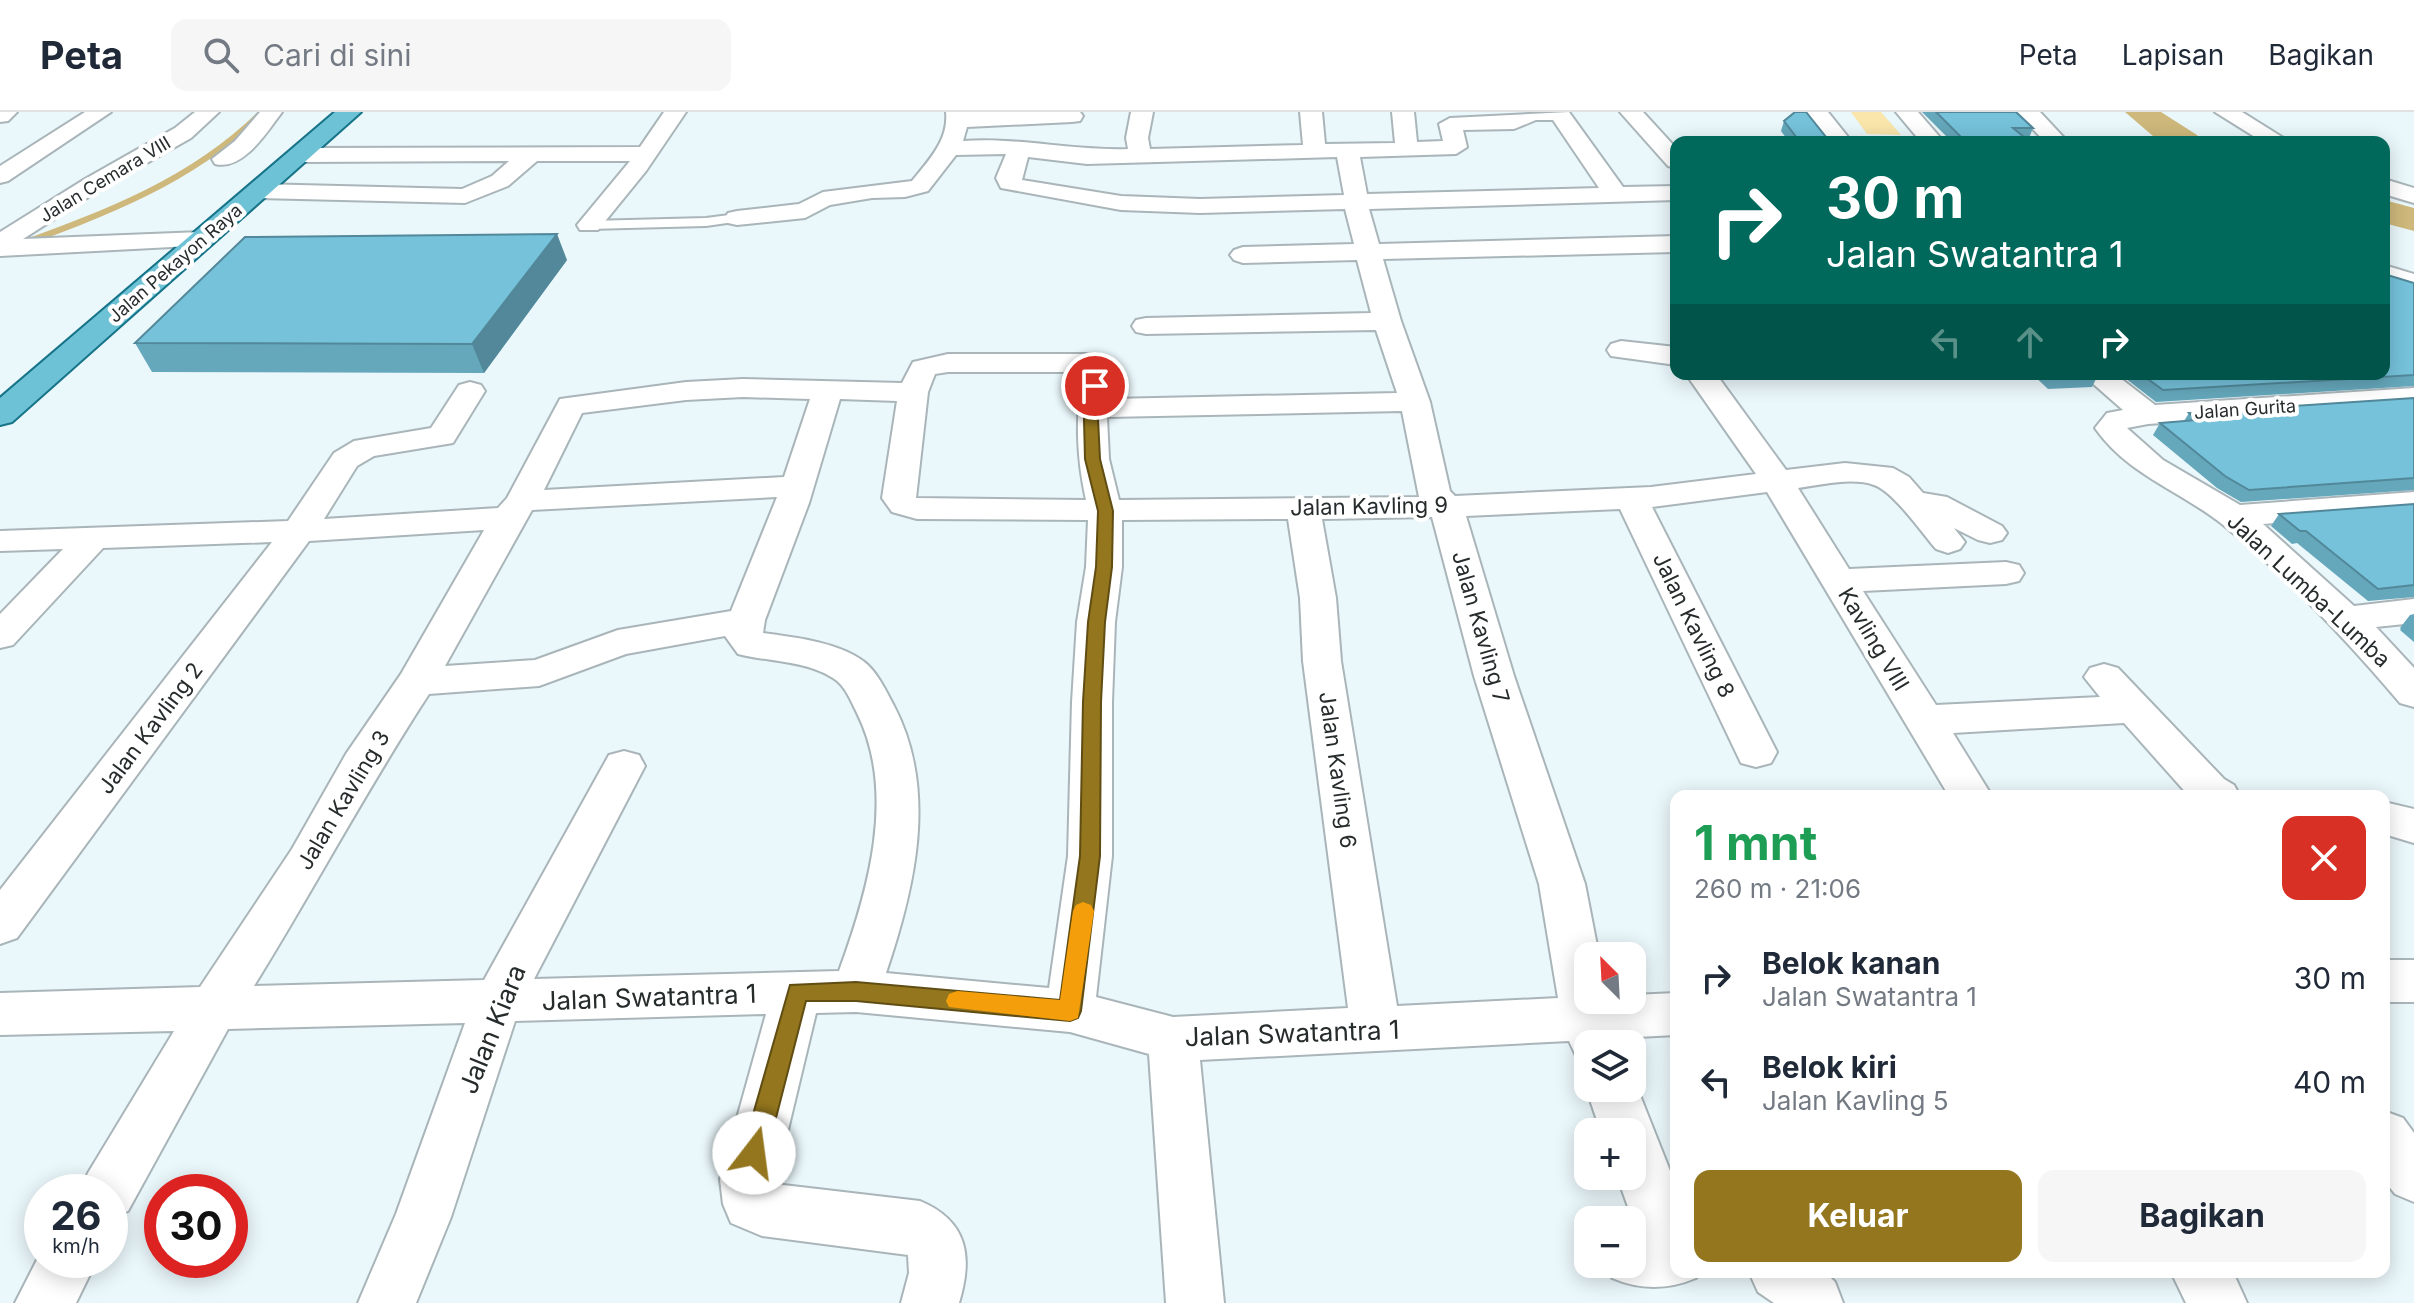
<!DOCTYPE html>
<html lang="id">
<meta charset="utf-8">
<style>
body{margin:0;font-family:Inter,sans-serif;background:#f6f6f7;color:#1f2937;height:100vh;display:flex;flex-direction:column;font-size:30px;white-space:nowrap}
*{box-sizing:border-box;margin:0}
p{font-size:26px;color:#747a83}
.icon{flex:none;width:44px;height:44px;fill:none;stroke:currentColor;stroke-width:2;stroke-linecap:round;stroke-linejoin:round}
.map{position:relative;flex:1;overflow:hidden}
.drawer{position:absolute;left:1670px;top:678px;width:720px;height:488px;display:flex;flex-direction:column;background:#fff;border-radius:16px;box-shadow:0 4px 20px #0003}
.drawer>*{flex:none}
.hud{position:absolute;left:1670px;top:24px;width:720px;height:244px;border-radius:16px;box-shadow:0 4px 20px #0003;background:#00695c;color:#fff;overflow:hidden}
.needle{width:52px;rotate:336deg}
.tools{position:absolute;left:1574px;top:830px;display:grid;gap:16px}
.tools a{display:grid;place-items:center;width:72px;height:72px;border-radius:16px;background:#fff;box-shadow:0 4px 20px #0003;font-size:40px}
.speed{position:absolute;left:24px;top:1062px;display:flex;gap:16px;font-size:40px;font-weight:700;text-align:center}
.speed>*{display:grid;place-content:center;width:104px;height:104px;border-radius:50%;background:#fff;box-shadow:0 4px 20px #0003;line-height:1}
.speed small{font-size:20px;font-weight:400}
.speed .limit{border:12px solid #d22;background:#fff;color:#111}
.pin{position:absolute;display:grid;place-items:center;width:68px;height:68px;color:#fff;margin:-34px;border:4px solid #fff;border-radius:50%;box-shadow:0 2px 8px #0007}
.me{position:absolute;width:88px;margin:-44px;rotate:15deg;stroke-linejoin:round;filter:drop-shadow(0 0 6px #0008)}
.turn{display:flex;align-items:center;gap:28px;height:168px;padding:0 24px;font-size:36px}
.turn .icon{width:104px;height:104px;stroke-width:2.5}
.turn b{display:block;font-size:56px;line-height:68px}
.lanes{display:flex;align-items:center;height:76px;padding:0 24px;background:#0003;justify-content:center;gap:40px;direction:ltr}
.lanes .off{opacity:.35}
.round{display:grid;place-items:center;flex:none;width:84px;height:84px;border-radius:16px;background:#f6f6f7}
.overview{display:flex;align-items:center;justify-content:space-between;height:136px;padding:0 24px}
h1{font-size:48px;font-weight:700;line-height:60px;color:#1e9e55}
.primary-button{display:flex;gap:16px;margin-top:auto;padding:16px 24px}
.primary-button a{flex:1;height:92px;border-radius:16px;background:#93761d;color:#fff;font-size:32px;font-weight:700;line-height:92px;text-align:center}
.primary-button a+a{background:#f6f6f7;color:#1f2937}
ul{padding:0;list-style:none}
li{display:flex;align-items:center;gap:24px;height:104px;padding:0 24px}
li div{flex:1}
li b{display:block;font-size:30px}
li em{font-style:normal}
header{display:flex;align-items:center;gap:48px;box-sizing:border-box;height:112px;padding:0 40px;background:#fff;border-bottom:2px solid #e0e1e3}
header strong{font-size:38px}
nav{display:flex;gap:44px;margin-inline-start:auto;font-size:28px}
.search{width:560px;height:72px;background:#f6f6f7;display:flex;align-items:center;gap:20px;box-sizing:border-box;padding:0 28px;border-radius:16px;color:#747a83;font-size:30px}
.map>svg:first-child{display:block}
.green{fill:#fae5aa}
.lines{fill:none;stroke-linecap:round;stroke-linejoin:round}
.stream{stroke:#ceb87b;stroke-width:6}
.river{fill:#ceb87b;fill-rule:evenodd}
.lane-casing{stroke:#a9b5b9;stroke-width:4}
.street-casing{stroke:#a9b5b9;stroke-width:4}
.primary-casing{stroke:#167388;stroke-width:4}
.lane{fill:#fff;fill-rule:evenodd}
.street{fill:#fff;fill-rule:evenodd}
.primary{fill:#6ec2d6;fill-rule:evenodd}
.wall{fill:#65a7bb}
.shaded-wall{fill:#528899}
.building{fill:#75c2da;stroke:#528899;stroke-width:2}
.route{fill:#93761d;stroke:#604d13;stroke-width:2}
.slow{fill:#f59e0b}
.labels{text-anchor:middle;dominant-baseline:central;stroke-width:8;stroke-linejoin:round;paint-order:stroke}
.far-street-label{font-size:18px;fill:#262b2c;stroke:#fff}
.street-label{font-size:22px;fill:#262b2c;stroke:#fff}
.near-street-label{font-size:26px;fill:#262b2c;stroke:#fff}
</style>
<header>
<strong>Peta</strong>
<div class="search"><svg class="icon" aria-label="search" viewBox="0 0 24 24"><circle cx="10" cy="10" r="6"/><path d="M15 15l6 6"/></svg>Cari di sini</div>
<nav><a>Peta</a><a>Lapisan</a><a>Bagikan</a></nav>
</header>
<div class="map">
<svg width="2414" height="1191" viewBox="0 0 2414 1191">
<rect width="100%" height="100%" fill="#eaf7fb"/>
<path class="green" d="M1851,0H1881L1901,23L1867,22Z"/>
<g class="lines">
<path class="stream" d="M0,140C95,105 189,73 262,0"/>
<path class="river" d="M2125,0H2161L2197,23L2202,30H2160Z
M2384,88L2414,96V119L2384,111Z"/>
<defs>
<path id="lane" d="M737,102L741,103V109L706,114L589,117L583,113L589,109L706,106Z"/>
<path id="street" d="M0,0H17L8,9L0,10Z
M85,0H111L8,69L0,71V54Z
M195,0H219L191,26L101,77L23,127L201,120L210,123L214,128L210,133L0,144V120L85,67L175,16Z
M260,0H282C267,20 243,59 215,52L212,47L235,29Z
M664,0H686L646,59L598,118H580L577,113L630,49H537L508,74L465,91L258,86L250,84L246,79L250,74L258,72L462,77L492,64L509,49L300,50L292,48L289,43L292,38L300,36L640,35Z
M946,0H1080L1083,4L1080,9L1072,10L967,15L963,29C1018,25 1072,39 1128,37L1126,26L1131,0H1153L1148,26L1150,37L1303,33L1300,0H1322L1325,32L1395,31L1392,0H1414L1417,30L1443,29L1439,12L1450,6L1569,0L1623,75L1676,74V88L1369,97L1379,132L1676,124V140L1383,147L1401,209L1430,290L1450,379L1455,384L1651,375L1756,362L1686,262H1716L1786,358L1845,351L1893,356L1909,365L1923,381L1947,385L2002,414L2007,421L2002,428L1990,431L1978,428L1954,416L1965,430L1960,437L1948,441L1936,437C1922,421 1893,379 1874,373C1852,365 1821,373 1798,376L1849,457L2006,450L2019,453L2024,461L2019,469L2006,472L1863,479L1936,593L2100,585L2084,565L2090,556L2104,552L2118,556L2224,667L2234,673L2240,684H2189L2124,611L1953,621L1992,684H1949L1767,380L1652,395L1777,640L1771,651L1756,655L1741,651L1620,397L1466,404L1514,564L1585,772L1599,844H1588V888H1632V883L1676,881V923L1619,926V932H1588V950L1577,946L1569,929L1200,948L1224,1191H1166L1149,942L1070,920L856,900L816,901L775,1072L920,1089C968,1109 973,1145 959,1191H901L909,1161L908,1143L762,1124L731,1111L723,1092L720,1067L766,902L515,909L451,1105L416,1191H358L396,1102L465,911L228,917L128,1099L110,1106V1080H80L88,1061L174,919L0,923V881L200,875L292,737L346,642L401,562L484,418L309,429L17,826L0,832V778L272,430L103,436L13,533L0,536V502L63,437L0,439V419L288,409L334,341L354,329L431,316L459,273L470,270L481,273L485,279L453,331L374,344L357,354L324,407L498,396L507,386L560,287L686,270L743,267L902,271L913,250L948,242H1098L1108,245L1113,251L1109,287L1397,281L1376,218L1146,222L1136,220L1132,214L1136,208L1146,206L1371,201L1357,148L1243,151L1234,148L1230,143L1234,138L1243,135L1354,132L1345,97L1200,101L1121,98L1001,76L996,66L1006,42L956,43L928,79L905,85L872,86L830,93L805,106L737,113L728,111L725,106L728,101L737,99L799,92L823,80L912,69C928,49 949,28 946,0ZM1536,8H1553L1599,76L1367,82L1360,45L1456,42L1467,35L1463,18L1514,17ZM1028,45L1087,52L1337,45L1344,83L1200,87L1121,84L1022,68ZM948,260H1082C1076,305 1076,343 1086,388L916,386L928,280L935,262ZM743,285L810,287L784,365L544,378L582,301L686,288ZM840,287L897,289L882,386L892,400L917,407L1088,408L1086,455L1077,510L1072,590L1068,744L1049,876L886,861C915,775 938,678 894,594C886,579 877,559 863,549C838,530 793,525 763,521L765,508L809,391ZM1402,299L1419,385L1119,388L1109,347L1107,305ZM777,385L731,499L618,518L535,548L445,554L532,398ZM1432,405L1474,564L1539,772L1558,886L1397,894L1341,549L1336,486L1322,407ZM1288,407L1300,486L1303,549L1348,896L1173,905L1096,885L1112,744V590L1115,510L1122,455V408ZM725,524L738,542C769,550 804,548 833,566C845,573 851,589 857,601C897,681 868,780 839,859L534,867L645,654L639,643L624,639L609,643L484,868L254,874C314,777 367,677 429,582L539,574L626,542Z
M1620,0H1643L1676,36V56L1668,54Z
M1806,0H1828L1852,30H1829Z
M1896,0H1918L1944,30H1921Z
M2017,0H2040L2068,30H2045Z
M2215,0H2242L2290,30H2263Z
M2384,67L2414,76V91L2384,82Z
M2384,153L2414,162V179L2384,170Z
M1621,229L1676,235V253L1611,244L1607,238L1611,232Z
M2082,262H2115L2155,293L2414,276V294L2148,312L2127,316L2163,348L2240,393L2414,380V400L2263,412L2354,494L2414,487V511L2376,515L2414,556V595L2400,591C2346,527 2287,465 2222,412C2179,378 2128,363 2095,316L2107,301L2123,298Z
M2384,690L2414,697V731L2384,722Z
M2384,848H2414V890H2384Z
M1632,963L1676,1074V1160H1699L1696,1166C1668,1178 1640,1178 1612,1166L1606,1152H1632V1117H1636L1617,1064H1632V1020H1601L1586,976L1588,972V976H1632Z
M2384,999L2403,1006L2414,1021V1090L2395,1082L2384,1068Z
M42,1138V1148H97L76,1191H15Z
M1749,1160H1825L1835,1170L1843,1191H1774L1758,1180Z
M2171,1160H2233L2247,1191H2186Z"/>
<path id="primary" d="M335,0H361L12,310L0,313V286Z"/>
</defs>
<use href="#lane" class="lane-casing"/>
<use href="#street" class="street-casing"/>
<use href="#primary" class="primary-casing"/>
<use href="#lane" class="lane"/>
<use href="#street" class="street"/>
<use href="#primary" class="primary"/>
</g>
<path class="wall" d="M1922,0H2016L2033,16L2029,26H2026L2030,30H1952Z
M1784,9L1830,30H1789L1781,19Z
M567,148L484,261L152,260L135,231Z
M2414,171V274L2156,290L2120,262H2384Z
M2032,262H2097L2098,263L2092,275L2048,277Z
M2414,286V378L2241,390L2217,376L2153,323L2160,311L2184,309L2189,301Z
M2414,392V485L2368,489L2297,431L2292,432L2271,414L2279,402Z
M2414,502V530L2400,518L2401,517L2400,516L2410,503Z"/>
<path class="shaded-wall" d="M557,122L567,148L484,261L472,232Z"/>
<path class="building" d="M1795,0H1806L1830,30H1800L1784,9Z
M1936,0H2016L2033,16H2013L2030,30H1966Z
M557,122L472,232L135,231L245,125Z
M2384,162L2414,171V263L2163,278L2141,262H2384Z
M2050,262H2097L2098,263L2053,265Z
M2414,286V366L2249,378L2225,364L2160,311L2197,308L2189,301Z
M2414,392V473L2378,477L2306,419H2300L2279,402Z"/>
<path class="route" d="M1095,270L1102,274L1098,307L1100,347L1113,399L1112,455L1105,510L1101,590L1100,744L1081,899L1078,906L1070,909L856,889H806L767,1041L763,1049L754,1052L746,1049L742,1041L790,873L856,870L1060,888L1080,744L1083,590L1088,510L1096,455L1098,399L1085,347L1084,307L1088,274Z"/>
<path class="slow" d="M1083,790L1091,793L1094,799L1078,906L1070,909L949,895L946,889L949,882L957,879L1060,888L1073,799L1076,793Z"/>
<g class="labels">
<g class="far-street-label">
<text transform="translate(105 67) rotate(-31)">Jalan Cemara VIII</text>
<text transform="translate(175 151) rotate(-41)">Jalan Pekayon Raya</text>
<text transform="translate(2245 297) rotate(-4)">Jalan Gurita</text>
</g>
<g class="street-label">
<text transform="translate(1369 394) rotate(-1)">Jalan Kavling 9</text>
<text transform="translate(2309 478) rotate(43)">Jalan Lumba-Lumba</text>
<text transform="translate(1694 513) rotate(64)">Jalan Kavling 8</text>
<text transform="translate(1481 515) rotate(74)">Jalan Kavling 7</text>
<text transform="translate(1874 527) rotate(59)">Kavling VIII</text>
<text transform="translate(150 616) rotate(-53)">Jalan Kavling 2</text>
<text transform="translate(1338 658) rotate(82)">Jalan Kavling 6</text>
<text transform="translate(343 688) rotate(-59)">Jalan Kavling 3</text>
</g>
<g class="near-street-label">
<text transform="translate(649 885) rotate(-2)">Jalan Swatantra 1</text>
<text transform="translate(492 917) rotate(-68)">Jalan Kiara</text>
<text transform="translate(1292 921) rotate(-2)">Jalan Swatantra 1</text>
</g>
</g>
</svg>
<div class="tools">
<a><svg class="needle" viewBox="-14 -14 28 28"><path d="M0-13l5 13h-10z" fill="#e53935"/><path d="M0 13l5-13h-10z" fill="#747a83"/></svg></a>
<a><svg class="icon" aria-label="layers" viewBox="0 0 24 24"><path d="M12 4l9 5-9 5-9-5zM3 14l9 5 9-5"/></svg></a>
<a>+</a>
<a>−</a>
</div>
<div class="speed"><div>26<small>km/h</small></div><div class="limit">30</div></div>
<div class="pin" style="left:1095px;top:274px;background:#d93025"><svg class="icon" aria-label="arrive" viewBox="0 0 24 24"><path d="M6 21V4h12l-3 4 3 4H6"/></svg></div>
<svg class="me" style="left:754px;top:1041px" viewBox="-20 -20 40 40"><circle r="19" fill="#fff"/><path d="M0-13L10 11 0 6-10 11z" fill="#93761d"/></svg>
<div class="hud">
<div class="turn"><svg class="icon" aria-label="right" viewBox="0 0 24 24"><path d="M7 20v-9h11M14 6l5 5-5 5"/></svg><div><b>30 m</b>Jalan Swatantra 1</div></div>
<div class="lanes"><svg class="icon off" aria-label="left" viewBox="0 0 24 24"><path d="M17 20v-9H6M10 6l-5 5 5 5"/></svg><svg class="icon off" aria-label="ahead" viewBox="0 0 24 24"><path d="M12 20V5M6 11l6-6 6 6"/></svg><svg class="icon" aria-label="right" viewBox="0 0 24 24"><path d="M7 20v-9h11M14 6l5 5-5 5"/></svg></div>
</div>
<section class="drawer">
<div class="overview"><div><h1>1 mnt</h1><p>260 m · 21:06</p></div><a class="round" style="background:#d93025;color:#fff"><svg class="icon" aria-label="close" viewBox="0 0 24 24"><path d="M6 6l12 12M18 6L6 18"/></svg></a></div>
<ul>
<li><svg class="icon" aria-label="right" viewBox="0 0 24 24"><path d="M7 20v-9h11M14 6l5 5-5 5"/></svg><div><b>Belok kanan</b><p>Jalan Swatantra 1</p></div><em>30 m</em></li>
<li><svg class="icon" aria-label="left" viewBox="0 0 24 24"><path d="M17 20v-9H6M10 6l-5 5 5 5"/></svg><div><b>Belok kiri</b><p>Jalan Kavling 5</p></div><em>40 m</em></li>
</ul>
<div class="primary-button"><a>Keluar</a><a>Bagikan</a></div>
</section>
</div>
